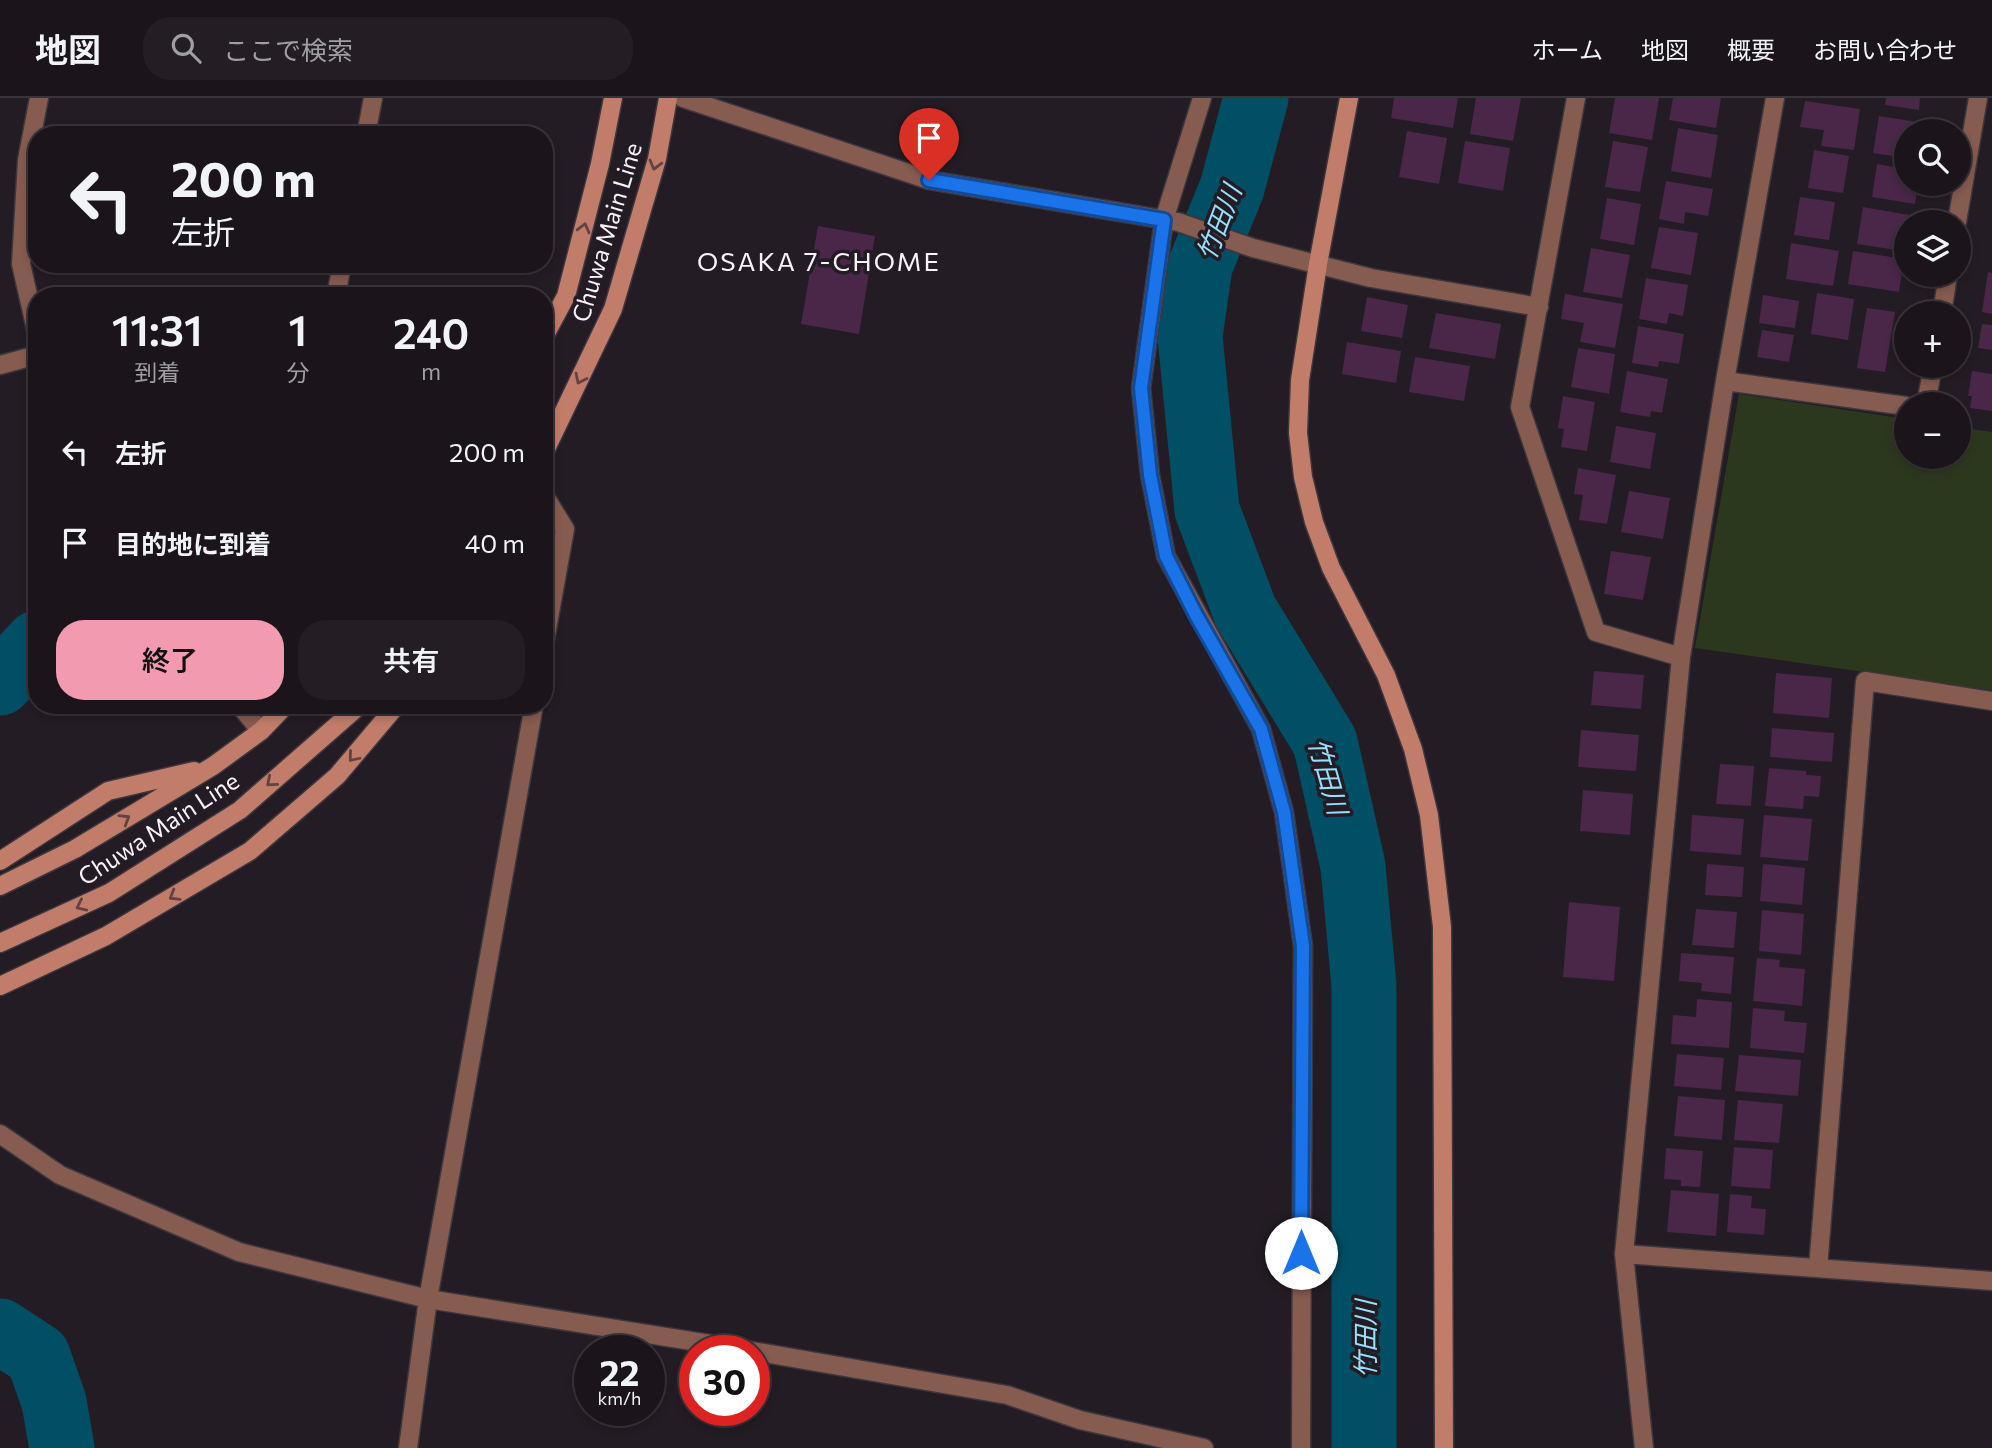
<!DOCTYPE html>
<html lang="ja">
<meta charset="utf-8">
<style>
body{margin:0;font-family:Commissioner,"Noto Sans JP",sans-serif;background:#241e24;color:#f1f3f6;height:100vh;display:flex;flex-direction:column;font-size:26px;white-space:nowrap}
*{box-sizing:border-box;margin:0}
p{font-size:23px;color:#a09fa3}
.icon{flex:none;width:38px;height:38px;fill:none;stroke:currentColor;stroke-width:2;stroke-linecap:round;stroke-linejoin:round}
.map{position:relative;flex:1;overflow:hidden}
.drawer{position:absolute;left:28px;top:189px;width:525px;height:427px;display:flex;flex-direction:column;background:#1b151b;border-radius:28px;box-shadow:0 4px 10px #0003,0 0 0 2px #39343a}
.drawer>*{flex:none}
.hud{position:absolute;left:28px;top:28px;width:525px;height:147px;border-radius:28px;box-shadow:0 4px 10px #0003,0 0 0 2px #39343a;background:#1b151b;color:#f1f3f6;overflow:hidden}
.fabs{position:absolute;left:1894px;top:21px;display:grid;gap:14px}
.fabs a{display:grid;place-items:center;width:77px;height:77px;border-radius:50%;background:#1b151b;box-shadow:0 4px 10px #0003,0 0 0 2px #39343a;font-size:35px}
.speed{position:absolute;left:574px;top:1237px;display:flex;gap:14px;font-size:35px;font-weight:700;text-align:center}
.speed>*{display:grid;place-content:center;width:91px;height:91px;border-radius:50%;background:#1b151b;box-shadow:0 4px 10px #0003,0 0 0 2px #39343a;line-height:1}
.speed small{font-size:18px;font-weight:400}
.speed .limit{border:10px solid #d22;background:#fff;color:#111}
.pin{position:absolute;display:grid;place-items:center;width:60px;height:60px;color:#fff;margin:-72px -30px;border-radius:50% 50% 50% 0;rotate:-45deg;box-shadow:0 0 7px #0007}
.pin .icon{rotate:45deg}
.me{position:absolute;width:77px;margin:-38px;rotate:0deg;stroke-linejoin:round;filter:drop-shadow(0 0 5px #0008)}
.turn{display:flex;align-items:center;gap:24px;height:147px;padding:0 28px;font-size:32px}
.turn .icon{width:91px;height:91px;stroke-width:2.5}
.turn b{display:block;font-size:49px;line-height:60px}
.eta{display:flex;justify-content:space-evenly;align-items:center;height:119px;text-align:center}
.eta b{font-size:42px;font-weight:600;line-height:49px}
.cta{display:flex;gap:14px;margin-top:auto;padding:14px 28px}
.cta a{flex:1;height:80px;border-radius:28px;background:#f29ab0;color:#111;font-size:28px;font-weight:600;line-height:80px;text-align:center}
.cta a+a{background:#241e24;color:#f1f3f6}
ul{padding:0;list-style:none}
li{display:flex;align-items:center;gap:21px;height:91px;padding:0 28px}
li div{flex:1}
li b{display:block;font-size:26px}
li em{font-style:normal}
header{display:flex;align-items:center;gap:42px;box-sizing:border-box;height:98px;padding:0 35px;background:#1b151b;border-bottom:2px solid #39343a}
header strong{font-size:33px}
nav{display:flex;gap:38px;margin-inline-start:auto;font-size:24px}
.search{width:490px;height:63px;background:#241e24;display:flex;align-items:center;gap:18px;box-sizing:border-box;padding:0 24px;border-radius:28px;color:#a09fa3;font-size:26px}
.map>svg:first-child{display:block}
.green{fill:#2c381e}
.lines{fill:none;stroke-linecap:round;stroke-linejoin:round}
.river{stroke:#004f64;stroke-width:65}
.building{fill:#4a2649}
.street-casing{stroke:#3d363d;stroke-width:21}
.secondary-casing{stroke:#3d363d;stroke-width:21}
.street{stroke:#865b50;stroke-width:18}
.secondary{stroke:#c27c6a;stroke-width:18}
.oneway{stroke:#634240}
.route-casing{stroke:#114b97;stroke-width:18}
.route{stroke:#1a73e8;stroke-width:12}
.labels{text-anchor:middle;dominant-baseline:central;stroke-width:7;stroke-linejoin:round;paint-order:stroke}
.street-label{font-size:24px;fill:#f8f2f8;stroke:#241c24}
.water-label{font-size:26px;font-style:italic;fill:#95e0fc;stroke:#241c24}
.neighbourhood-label{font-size:26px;letter-spacing:2px;fill:#f8f2f8;stroke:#241c24}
</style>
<header>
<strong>地図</strong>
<div class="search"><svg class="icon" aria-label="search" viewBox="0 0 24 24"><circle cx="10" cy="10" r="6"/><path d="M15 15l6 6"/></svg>ここで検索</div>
<nav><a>ホーム</a><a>地図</a><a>概要</a><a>お問い合わせ</a></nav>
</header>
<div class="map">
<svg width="1992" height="1350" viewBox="0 0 1992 1350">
<rect width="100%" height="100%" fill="#241c24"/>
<path class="green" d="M1739,296L1906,321V359H1958V329L1992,334V592L1695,550Z"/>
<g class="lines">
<path class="river" d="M1256,0L1232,90L1200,168L1190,238L1207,412L1245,513L1325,644L1353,768L1364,888V1350
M0,585L37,545
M0,1233L38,1258L54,1304L62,1350"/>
</g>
<path class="building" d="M1394,0H1458L1453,30L1391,20Z
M1476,0H1521L1513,43L1470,36Z
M1615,0H1659L1652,42L1609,35Z
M1673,0H1721L1716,30L1669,22Z
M1886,0H1920L1919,12L1885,7Z
M1805,3L1860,11L1854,52L1821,48L1824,32L1800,29Z
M1879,18L1923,25L1922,33H1906V60L1873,55Z
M1678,30L1718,37L1711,80L1671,73Z
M1407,33L1447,40L1439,86L1399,79Z
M1465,43L1510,50L1503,93L1458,85Z
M1613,43L1648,49L1640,94L1605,89Z
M1814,52L1849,58L1843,95L1808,90Z
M1877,66L1906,71V86H1918L1915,106L1872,99Z
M1666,83L1713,91L1708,118L1685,114L1684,126L1659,121Z
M1800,99L1835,104L1829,142L1794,137Z
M1607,100L1641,106L1634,147L1600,141Z
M1863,109L1909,117L1908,124H1906L1903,153L1857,146Z
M818,128L875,138L859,236L801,226Z
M1659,129L1698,135L1691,177L1651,170Z
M1791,145L1839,153L1833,188L1786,181Z
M1591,150L1630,157L1622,200L1583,194Z
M1853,153L1904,161L1899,194L1848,186Z
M1988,174L1992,175V216L1982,214Z
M1646,180L1688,187L1683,218L1669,215L1667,226L1639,221Z
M1817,195L1854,201L1848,242L1811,236Z
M1565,196L1623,206L1615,250L1580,244L1584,225L1561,221Z
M1763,197L1799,203L1795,230L1759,225Z
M1367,199L1408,207L1402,240L1361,233Z
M1867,210L1895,214L1885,274L1857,270Z
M1436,215L1501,226L1495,261L1429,250Z
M1982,226L1992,227V252L1978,250Z
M1638,228L1684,236L1679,266L1659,263L1658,269L1632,265Z
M1762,232L1794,237L1789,264L1757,259Z
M1347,244L1401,253L1396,285L1342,276Z
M1578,250L1615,256L1609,296L1571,289Z
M1415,259L1470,268L1464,303L1409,294Z
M1627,273L1668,281L1662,315L1651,313L1650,319L1620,314Z
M1972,273L1992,276V313L1970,310L1972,298H1968Z
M1563,298L1595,304L1587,353L1561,349L1564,331L1558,330Z
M1616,328L1656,335L1650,371L1610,364Z
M1578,370L1616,377L1607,426L1579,422L1583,397L1574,396Z
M1629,393L1670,400L1663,441L1621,434Z
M1611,453L1651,459L1643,502L1604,496Z
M1594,573L1644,577L1641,611L1591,607Z
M1776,575L1832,580L1829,620L1773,615Z
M1772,630L1834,635L1832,664L1770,659Z
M1581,632L1639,637L1636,673L1578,669Z
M1720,666L1754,668L1751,708L1716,706Z
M1769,670L1806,673V677L1821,678L1819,699L1804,698L1803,711L1765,708Z
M1583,692L1633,696L1630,737L1580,733Z
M1692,717L1744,721L1741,757L1690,753Z
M1764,717L1812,721L1808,763L1760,759Z
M1707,766L1744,769L1742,799L1705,797Z
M1763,766L1805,770L1802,807L1760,803Z
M1569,804L1620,809L1614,883L1563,879Z
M1696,811L1737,814L1734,850L1692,847Z
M1762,812L1804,816L1801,857L1759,853Z
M1681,855L1734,859L1731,896L1701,893L1702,885L1679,883Z
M1757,860L1780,862L1779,869L1805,871L1802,908L1753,903Z
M1697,901L1732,904L1729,950L1671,946L1673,917L1696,919Z
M1753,910L1785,913L1784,923L1807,925L1804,955L1750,950Z
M1677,956L1724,960L1721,992L1674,988Z
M1739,957L1801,962L1798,998L1735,993Z
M1678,998L1725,1002L1722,1042L1674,1038Z
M1738,1002L1783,1006L1779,1045L1734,1042Z
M1734,1049L1773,1052L1770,1091L1731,1088Z
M1666,1050L1703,1053L1700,1089L1681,1088V1082L1664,1081Z
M1671,1092L1719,1096L1716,1138L1667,1134Z
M1730,1096L1752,1098L1751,1110L1766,1111L1764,1137L1727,1134Z"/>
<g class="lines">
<defs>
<path id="street" d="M683,0L929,82L1178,124L1253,150L1371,180L1539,209
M1202,0L1164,122L1141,290L1150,377L1166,458L1261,631L1284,714L1303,848L1301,1350
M1576,0L1520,309L1596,534L1681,559
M366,37L373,0
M1957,124L1978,0
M336,198L342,166
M1942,215L1948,177
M37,236L21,166L27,62L39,0
M0,267L37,257
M1725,283L1906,308
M1926,306L1933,268
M544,397L565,431L544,548
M239,607L261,633
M0,1036L60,1077L239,1154L428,1201L729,1249L1007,1297L1080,1322L1204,1350
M1624,1156L1992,1183
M1818,1170L1865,583L1992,603
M408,1350L428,1201L534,607
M1644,1350L1624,1156L1681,559L1725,283L1775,0"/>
<path id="secondary" d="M1349,0L1318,166L1300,282L1298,335L1303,379L1314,424L1331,470L1386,577L1413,651L1429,717L1442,829L1444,1350
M544,239L566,198L600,66L613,0
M544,355L613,211L657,61L668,0
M0,763L108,693L194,673
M0,788L75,751L213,668L261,633L286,607
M0,845L109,795L240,712L360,607
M0,888L106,838L250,753L337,678L397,607"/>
</defs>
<use href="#street" class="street-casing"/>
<use href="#secondary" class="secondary-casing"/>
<use href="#street" class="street"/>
<use href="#secondary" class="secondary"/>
</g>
<defs><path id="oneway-chevron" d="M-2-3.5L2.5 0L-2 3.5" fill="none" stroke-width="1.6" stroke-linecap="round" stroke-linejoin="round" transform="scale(1.75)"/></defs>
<g class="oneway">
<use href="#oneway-chevron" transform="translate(655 67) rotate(105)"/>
<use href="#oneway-chevron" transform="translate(584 130) rotate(-76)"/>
<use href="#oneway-chevron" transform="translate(580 281) rotate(116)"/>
<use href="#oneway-chevron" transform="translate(353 659) rotate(130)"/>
<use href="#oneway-chevron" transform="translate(271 684) rotate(139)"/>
<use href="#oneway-chevron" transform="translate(125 721) rotate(-31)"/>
<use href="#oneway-chevron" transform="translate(174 798) rotate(149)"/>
<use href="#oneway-chevron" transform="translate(81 808) rotate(155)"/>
</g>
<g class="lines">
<defs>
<path id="route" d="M929,82L1164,122L1141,290L1150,377L1166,458L1196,517L1261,631L1284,714L1303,848L1301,1155"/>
</defs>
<use href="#route" class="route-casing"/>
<use href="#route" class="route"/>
</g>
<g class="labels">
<g class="street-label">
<text transform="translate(606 134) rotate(-73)">Chuwa Main Line</text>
<text transform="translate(158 730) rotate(-33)">Chuwa Main Line</text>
</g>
<g class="water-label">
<text transform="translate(1218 124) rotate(-69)">竹田川</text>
<text transform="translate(1329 678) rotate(74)">竹田川</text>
<text transform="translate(1364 1241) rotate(-90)">竹田川</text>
</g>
<g class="neighbourhood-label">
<text x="819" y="162">OSAKA 7-CHOME</text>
</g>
</g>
</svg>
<div class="fabs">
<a><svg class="icon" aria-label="search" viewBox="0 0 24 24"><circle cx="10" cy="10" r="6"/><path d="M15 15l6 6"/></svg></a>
<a><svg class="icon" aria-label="layers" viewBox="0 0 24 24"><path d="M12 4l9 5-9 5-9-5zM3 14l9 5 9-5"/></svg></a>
<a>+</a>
<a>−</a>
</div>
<div class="speed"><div>22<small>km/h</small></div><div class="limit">30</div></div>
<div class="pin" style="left:929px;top:82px;background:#d93025"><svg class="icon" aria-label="arrive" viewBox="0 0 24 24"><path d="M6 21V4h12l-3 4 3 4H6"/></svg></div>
<svg class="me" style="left:1301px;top:1155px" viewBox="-20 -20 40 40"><circle r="19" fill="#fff"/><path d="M0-13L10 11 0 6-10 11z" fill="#1a73e8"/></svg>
<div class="hud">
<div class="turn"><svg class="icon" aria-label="left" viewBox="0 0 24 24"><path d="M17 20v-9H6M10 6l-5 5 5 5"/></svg><div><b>200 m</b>左折</div></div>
</div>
<section class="drawer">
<div class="eta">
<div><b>11:31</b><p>到着</p></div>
<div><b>1</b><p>分</p></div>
<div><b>240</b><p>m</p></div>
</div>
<ul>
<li><svg class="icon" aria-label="left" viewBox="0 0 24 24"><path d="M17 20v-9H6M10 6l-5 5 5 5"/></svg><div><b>左折</b></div><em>200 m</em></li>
<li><svg class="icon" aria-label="arrive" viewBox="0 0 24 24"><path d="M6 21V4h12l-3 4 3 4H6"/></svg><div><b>目的地に到着</b></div><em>40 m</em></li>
</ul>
<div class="cta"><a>終了</a><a>共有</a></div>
</section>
</div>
